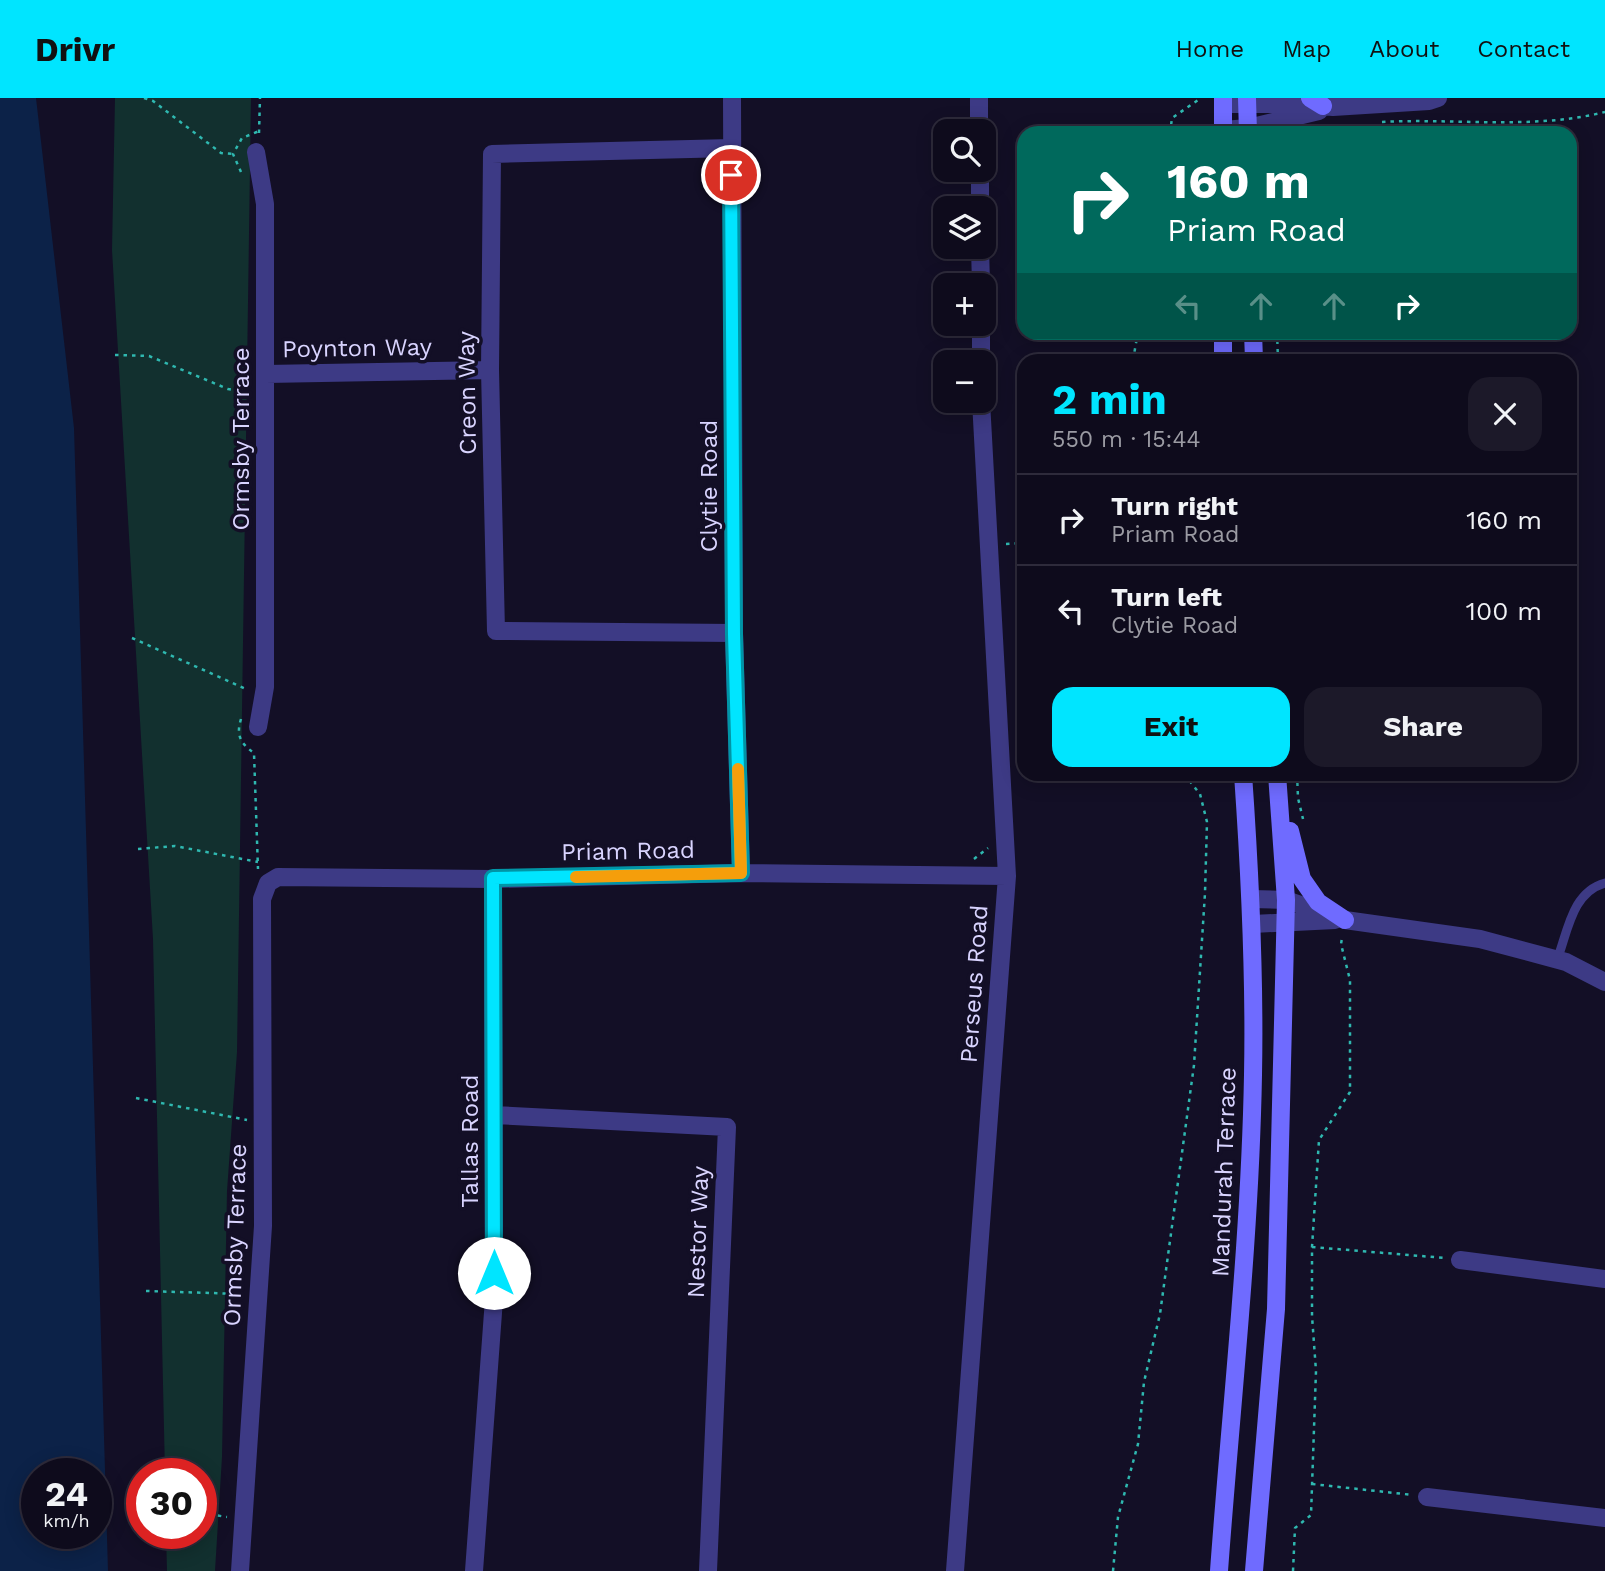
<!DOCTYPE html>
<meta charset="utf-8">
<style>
body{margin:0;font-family:"Work Sans",sans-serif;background:#1c1929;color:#f1f3f6;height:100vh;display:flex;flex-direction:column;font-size:26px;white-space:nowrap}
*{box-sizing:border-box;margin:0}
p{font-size:23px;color:#9b9ba3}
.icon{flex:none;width:38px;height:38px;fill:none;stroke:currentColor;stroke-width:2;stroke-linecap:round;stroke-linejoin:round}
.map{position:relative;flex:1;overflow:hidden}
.drawer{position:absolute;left:1017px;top:256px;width:560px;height:427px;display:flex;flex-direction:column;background:#0e0b1c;border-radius:21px;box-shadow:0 4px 18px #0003,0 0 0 2px #2e2b3b}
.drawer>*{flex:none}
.banner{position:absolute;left:1017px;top:28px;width:560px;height:214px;border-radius:21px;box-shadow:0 4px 18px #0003,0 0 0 2px #2e2b3b;background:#00695c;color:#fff;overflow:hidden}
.controls{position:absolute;left:933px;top:21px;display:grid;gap:14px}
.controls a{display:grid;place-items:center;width:63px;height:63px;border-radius:14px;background:#0e0b1c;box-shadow:0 4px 18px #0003,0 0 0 2px #2e2b3b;font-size:35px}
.speed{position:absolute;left:21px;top:1360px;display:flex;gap:14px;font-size:35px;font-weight:700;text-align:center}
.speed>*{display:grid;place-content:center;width:91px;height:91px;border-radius:50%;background:#0e0b1c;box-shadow:0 4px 18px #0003,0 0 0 2px #2e2b3b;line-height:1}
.speed small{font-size:18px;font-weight:400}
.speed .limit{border:10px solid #d22;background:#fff;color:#111}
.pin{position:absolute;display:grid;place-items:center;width:60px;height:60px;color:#fff;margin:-30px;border:4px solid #fff;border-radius:50%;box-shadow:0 2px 7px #0007}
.me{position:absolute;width:77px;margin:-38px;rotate:0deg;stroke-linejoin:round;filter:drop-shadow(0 0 5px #0008)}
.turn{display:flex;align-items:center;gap:24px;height:147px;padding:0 35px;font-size:32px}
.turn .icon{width:91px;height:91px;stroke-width:2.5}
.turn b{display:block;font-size:49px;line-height:60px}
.lanes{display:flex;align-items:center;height:66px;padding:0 35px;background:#0003;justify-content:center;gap:35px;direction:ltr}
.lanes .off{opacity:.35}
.round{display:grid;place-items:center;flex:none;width:74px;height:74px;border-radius:21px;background:#1c1929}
.head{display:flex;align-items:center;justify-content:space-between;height:119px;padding:0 35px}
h1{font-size:42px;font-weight:700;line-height:52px;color:#00e5ff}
.primary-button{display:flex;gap:14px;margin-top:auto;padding:14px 35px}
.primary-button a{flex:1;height:80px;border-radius:21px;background:#00e5ff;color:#111;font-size:28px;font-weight:700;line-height:80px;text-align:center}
.primary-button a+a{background:#1c1929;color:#f1f3f6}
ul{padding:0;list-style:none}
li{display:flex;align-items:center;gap:21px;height:91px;padding:0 35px;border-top:2px solid #2e2b3b}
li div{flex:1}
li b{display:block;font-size:26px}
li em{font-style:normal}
header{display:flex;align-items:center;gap:42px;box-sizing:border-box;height:98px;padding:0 35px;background:#00e5ff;color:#111}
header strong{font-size:33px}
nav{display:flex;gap:38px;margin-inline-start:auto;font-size:24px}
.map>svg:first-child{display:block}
.green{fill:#12302f}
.water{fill:#0c2248;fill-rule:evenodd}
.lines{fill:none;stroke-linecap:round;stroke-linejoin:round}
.path{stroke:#2fb8b0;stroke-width:2.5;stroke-dasharray:3.5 5;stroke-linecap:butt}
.service{stroke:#3d3a85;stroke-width:9}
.minor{stroke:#3d3a85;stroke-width:18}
.secondary{stroke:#6f6bff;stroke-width:18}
.route-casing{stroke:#0095a6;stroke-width:18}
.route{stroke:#00e5ff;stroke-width:12}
.slow{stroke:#f59e0b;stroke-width:12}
.labels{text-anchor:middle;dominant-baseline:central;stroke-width:7;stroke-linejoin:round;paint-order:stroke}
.street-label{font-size:24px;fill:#d9d4ff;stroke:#130f26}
</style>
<header>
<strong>Drivr</strong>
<nav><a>Home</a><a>Map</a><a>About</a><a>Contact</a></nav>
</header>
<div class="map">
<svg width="1605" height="1473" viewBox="0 0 1605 1473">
<rect width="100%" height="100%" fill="#130f26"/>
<path class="green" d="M115,0H251L237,954L227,1093L222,1359L215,1473H167L166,1435H201V1376L165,1375L153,841L112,152Z"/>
<path class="water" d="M0,0H36L74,330L108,1473H0ZM37,1376H96V1435H37Z"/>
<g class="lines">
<path class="path" d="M144,0L153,3L221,55L233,56
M1382,24C1455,20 1533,32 1605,14
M259,35L260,0
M1170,35L1172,20L1201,0
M241,74L233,56L242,40L259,33
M1277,234L1278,262
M115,257L149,258L228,291L249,294
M1133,262L1138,234
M1006,446L1024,445
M132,540L246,591
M241,621C236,637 240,645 254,655L258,771
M1297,676L1298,700L1303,721
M138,751L175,748L258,764
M974,761L988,750
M136,1000L247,1022
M1312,1149L1445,1160
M146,1193L242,1196
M1312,1386L1413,1397
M201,1415L227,1419
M1113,1473L1118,1419L1138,1346L1144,1284L1160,1216L1194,967L1205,795L1207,724L1200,696L1184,676
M1293,1473L1295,1430L1311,1417L1316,1273L1312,1218V1149L1319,1042L1350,994V882L1341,846L1342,840"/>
<path class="service" d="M1557,862C1568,833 1572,794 1605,785"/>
<path class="minor" d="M732,0L734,535L741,775
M979,0V33
M1223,6H1299L1333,9L1429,3L1438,0
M1223,32L1248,30L1319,13
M731,50L492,56L490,272L496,533L734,535
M256,54L265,106V589L258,629
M980,72V110
M980,149L981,187
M981,226V264
M266,276L490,272
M1251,801L1286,802L1345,822L1480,841L1566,864L1605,884
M1253,826L1335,822
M495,1017L727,1029L708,1473
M1460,1162L1605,1181
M1427,1399L1605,1420
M240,1473L263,1128L262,801L268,785L278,779L493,781L741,775L1007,778
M474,1473L494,1201L493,781
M955,1473L1007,778L981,303"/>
<path class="secondary" d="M1223,0V35
M1247,0L1248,35
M1310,0L1323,8
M1253,234L1254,262
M1223,262V234
M1290,733L1302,781L1318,804L1345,822
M1219,1473C1231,1308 1250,1143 1253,977C1255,876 1250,776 1243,676
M1254,1473L1276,1211L1286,802L1277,676"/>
</g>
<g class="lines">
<defs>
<path id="route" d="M494,1175L493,780L741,775L734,536L731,77"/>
</defs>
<use href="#route" class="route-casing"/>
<use href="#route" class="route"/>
<path class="slow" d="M576,779L741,775L738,671"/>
</g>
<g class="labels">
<g class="street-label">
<text transform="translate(357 250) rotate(-1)">Poynton Way</text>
<text transform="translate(467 295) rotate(-91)">Creon Way</text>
<text transform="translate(241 341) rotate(-90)">Ormsby Terrace</text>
<text transform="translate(709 388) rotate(-90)">Clytie Road</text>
<text transform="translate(628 753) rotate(-1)">Priam Road</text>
<text transform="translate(974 886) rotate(-86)">Perseus Road</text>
<text transform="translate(470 1043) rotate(-90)">Tallas Road</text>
<text transform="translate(1224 1074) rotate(-88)">Mandurah Terrace</text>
<text transform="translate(698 1134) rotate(-88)">Nestor Way</text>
<text transform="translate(235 1137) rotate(-88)">Ormsby Terrace</text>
</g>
</g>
</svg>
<div class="controls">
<a><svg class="icon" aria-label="search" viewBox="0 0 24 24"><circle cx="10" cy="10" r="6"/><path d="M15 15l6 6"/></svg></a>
<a><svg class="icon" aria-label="layers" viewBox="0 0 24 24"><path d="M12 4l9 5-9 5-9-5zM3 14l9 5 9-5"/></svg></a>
<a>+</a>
<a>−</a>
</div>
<div class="speed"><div>24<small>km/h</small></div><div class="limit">30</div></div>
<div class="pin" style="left:731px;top:77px;background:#d93025"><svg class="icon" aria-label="arrive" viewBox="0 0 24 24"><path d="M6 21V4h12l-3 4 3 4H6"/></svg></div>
<svg class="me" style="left:494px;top:1175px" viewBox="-20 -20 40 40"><circle r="19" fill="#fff"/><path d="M0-13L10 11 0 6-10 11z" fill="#00e5ff"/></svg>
<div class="banner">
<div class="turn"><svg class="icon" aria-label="right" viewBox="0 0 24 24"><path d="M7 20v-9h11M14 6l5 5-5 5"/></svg><div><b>160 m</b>Priam Road</div></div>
<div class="lanes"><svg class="icon off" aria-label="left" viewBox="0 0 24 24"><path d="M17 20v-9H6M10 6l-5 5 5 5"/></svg><svg class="icon off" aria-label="ahead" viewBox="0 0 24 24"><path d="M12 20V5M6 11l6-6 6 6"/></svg><svg class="icon off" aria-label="ahead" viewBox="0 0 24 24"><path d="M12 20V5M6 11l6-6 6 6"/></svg><svg class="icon" aria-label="right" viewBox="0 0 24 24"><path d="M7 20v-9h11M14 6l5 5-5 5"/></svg></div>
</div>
<section class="drawer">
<div class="head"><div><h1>2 min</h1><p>550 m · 15:44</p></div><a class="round"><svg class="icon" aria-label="close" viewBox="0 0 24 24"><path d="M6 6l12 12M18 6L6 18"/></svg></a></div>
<ul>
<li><svg class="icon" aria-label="right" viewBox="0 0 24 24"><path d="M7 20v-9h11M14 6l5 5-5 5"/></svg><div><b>Turn right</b><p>Priam Road</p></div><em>160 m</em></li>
<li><svg class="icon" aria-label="left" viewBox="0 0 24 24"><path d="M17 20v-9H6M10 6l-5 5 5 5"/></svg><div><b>Turn left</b><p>Clytie Road</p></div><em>100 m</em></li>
</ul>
<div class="primary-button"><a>Exit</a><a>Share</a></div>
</section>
</div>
